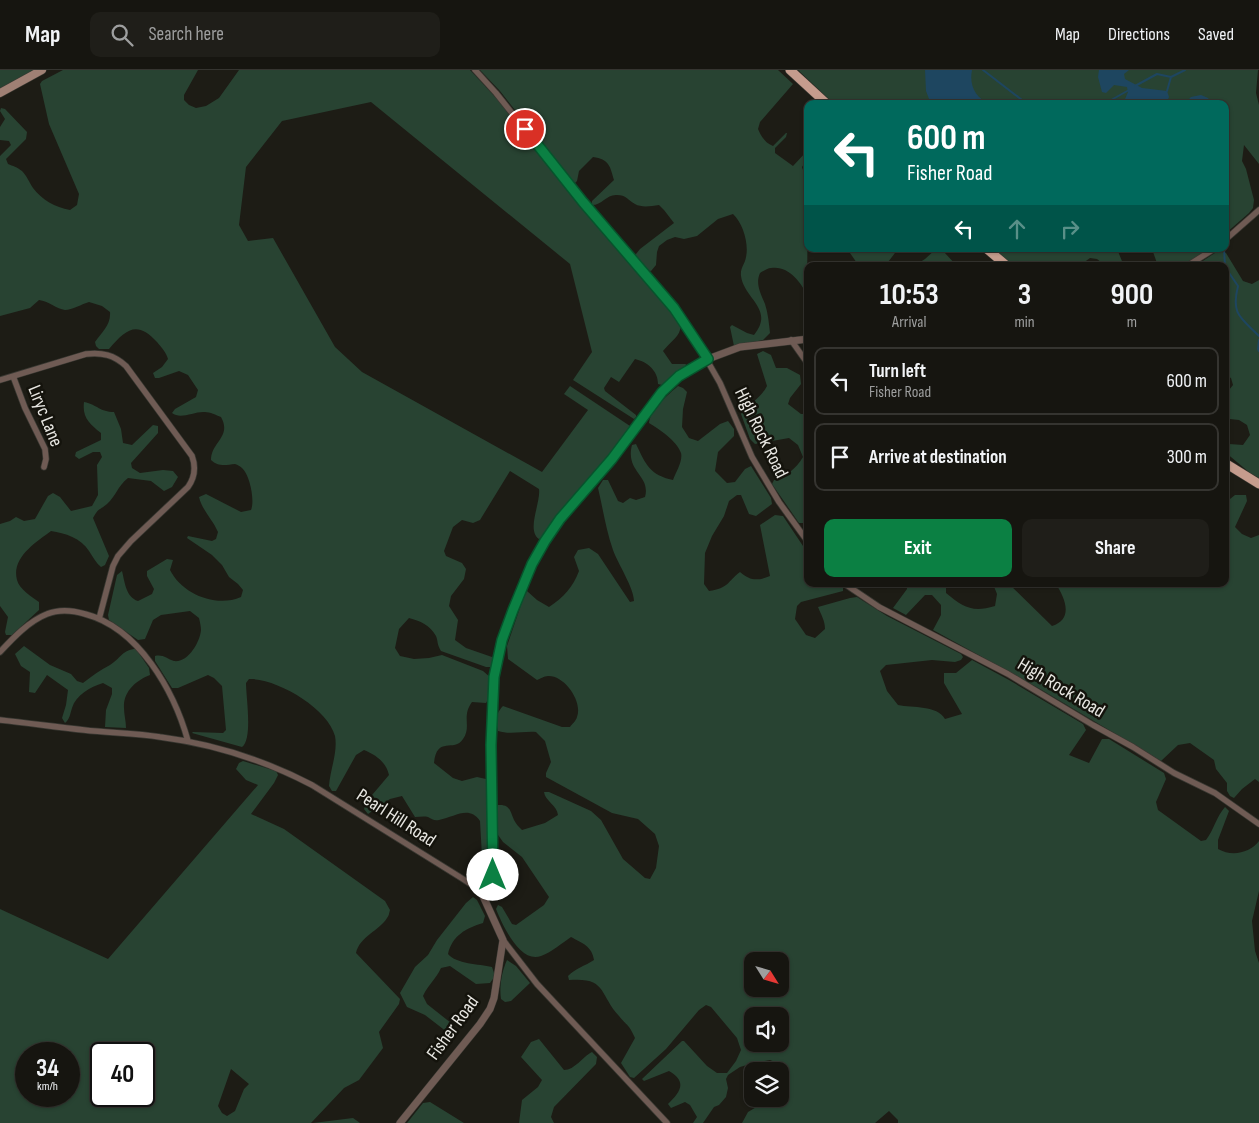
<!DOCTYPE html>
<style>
body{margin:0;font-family:"Sofia Sans Condensed",sans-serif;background:#1f1e19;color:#f1f3f6;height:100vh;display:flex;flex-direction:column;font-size:19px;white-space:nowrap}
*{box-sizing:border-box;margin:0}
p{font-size:16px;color:#9e9f9f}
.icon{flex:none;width:28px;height:28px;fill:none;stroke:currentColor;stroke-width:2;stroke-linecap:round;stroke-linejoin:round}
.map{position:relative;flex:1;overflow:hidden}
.sheet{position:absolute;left:804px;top:192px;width:425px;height:325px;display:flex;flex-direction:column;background:#161510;border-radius:10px;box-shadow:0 1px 4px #0004,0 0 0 1px #353430}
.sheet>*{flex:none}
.banner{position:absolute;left:804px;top:30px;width:425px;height:152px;border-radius:10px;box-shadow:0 1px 4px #0004,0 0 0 1px #353430;background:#00695c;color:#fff;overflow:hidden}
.needle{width:32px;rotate:127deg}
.tools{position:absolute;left:744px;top:882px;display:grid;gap:10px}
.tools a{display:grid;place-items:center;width:45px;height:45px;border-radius:10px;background:#161510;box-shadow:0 1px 4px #0004,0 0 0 1px #353430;font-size:25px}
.speed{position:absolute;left:15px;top:972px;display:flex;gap:10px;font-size:25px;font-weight:700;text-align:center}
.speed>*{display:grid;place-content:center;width:65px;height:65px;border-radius:50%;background:#161510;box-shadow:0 1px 4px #0004,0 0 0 1px #353430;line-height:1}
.speed small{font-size:12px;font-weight:400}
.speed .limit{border:2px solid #111;border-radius:8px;background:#fff;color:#111}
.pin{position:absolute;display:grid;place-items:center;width:42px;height:42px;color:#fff;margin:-21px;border:2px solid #fff;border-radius:50%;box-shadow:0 1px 5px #0007}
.me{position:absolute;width:55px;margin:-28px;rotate:0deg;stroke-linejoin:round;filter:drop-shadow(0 0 4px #0008)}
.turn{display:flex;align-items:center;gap:18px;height:105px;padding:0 20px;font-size:22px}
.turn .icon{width:65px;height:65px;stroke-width:2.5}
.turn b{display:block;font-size:35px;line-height:42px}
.lanes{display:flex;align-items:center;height:48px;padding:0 20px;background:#0003;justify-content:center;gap:25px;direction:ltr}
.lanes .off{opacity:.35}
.eta{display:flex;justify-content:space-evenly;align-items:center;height:85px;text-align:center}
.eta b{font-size:30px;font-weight:700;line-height:35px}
.primary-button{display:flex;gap:10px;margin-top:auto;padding:10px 20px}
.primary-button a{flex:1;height:58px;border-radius:10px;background:#0b8043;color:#fff;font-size:20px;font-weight:700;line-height:58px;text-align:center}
.primary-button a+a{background:#1f1e19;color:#f1f3f6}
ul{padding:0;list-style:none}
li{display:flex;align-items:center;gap:15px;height:68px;margin:0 10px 8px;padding:0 10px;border:2px solid #353430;border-radius:10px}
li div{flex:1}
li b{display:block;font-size:19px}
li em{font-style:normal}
header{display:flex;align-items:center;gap:30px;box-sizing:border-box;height:70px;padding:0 25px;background:#161510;border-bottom:1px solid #353430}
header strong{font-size:24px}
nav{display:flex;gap:28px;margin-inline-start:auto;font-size:18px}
.search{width:350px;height:45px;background:#1f1e19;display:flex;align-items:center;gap:12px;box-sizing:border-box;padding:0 18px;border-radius:10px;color:#9e9f9f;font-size:19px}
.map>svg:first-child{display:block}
.green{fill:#284332;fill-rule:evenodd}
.water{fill:#1e4660}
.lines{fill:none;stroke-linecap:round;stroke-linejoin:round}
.stream{stroke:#1e4660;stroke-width:2}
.minor-casing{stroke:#393832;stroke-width:7}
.tertiary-casing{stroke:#393832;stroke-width:8}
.secondary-casing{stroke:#393832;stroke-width:9}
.primary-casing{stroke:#393832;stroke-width:10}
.minor{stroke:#6f5b54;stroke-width:5.5}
.tertiary{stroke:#6f5b54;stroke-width:7}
.secondary{stroke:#9f8074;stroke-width:8}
.primary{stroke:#c59c8d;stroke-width:9}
.route-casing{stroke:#07532c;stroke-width:12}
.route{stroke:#0b8043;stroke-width:9}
.labels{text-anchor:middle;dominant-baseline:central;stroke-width:5;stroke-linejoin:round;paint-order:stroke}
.street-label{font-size:19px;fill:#e8e7e2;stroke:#14130c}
</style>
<header>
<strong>Map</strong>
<div class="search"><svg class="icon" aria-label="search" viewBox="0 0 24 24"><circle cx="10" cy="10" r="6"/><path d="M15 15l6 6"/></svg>Search here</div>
<nav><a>Map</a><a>Directions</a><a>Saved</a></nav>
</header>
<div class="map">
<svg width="1259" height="1053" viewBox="0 0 1259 1053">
<rect width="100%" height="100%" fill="#1d1c15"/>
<path class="green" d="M0,0H35L0,19Z
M63,0H198L184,25V30L189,35L196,38L206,36L219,28L239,0H470L499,31L621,183L679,247C685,265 673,268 663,281L672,294H686L684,300L662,315L658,314C658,301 648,292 635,289L619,312L611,307L604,318L605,321L636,345V347L634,349L573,310L592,282L570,194L371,32L282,51L246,97L239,155L248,171L273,168L335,277L362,302L542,402L588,340L564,324L570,316L630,356V359L621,373L545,465L539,469C526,460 541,433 539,419L510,401L480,450L473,453L462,450L453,457L444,481L446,486L462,493L466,499L464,509L451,526L449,536L458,550L455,570L466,578L492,587L493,592L491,597H486L441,581C437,575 438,571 436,566C430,555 420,551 409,548L399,559L395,578L400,586L414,589L429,588L442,585L483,601L491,608L490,626L486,633L472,632C461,647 472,656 463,669C454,683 437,665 434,693L453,708L462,711L477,707L486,709L488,713L489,794L488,811L485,816H481L479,811L483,804L480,751C469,735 455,747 439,750C434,751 432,749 428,747C424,746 419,747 415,747L402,726L390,729L368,744L364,739L367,731L389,705C386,692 376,685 364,680L356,685L336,721H332L329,716C330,700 338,682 335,666C328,638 276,608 249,609L246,613C246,627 253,669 242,677L192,663L193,662L223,663L226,660L222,616L214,608L208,605L178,618H172L155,591V586C163,584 167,589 174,591C188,593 200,572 201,560C201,557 200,552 199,548L190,541L161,545L153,550L145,569L138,570L109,550L108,545L117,505L122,501C125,513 126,527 138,531L152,524L154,519L147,506V501L167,489L173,490L170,500C182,524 216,538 241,527L243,520L238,514L229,507L222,495L212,485L187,468L188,466L212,471L216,469L218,462C213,450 202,440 199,427L206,424L241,442L251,440C255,431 250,405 242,398C240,396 238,395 235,394C226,395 218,397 211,390C211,372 232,367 221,347C216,345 210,342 205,342C194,341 181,350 172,343L175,339L196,327L198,320L188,305L179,301L159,308H155L153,303L162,297L168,289C166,282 162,278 157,272C137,250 126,259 109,279H99L96,276L95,272C102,262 111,255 110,242L102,236L89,232C82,234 72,240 65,240C57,239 48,231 39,230L30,238L0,246V86L11,75L9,71L0,70V57L5,49L0,41L1,38L5,39L27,62L26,69L6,89L8,94C13,96 17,97 22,101C27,106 29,112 33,118C42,130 55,137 70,140L77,135L79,124L49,54L40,14L42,11Z
M480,0H778L793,14L760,52L758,59C761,66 765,73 773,76L786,63H787L786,67L775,78V83L793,96L807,81V90L802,97L804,103L808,107L807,225C801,212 788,195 771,198C768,198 763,201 760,203C755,214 761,224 765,234C768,243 769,254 770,263L763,270L734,276L730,257L732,255L747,263L754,265C775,239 744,229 741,206C740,198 745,194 746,187C749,174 743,153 733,144L718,149L697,166L684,169L675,167L667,170L659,176L657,182L656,195L651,201L647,200L636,189V184L640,179L674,153L664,140L659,135C651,136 642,138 635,134C628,130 626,125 617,125C607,124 602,135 592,135V131L614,110C610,96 609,89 593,87L579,101L577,111L575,113L571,111L500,21Z
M798,0H1258L1256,23L1259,35V94L1244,75L1242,91L1246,99L1254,130L1253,138L1249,143L1225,164V34H834Z
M844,179H898L885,196H859L850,183Z
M936,179L944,182L957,196H914L925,189Z
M991,179H1117L1124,196H1106L1097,189L1090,188L1079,196L1012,192L1009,195Z
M1152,179H1209L1197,187L1179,196H1158Z
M1218,181L1226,183L1243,211L1252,214L1259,210V408L1250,403L1225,382V379L1229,374L1243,375L1250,365L1247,355L1239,350L1230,349L1225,353V325L1233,315L1231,308L1225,305V196H1195Z
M763,281L771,285L776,298H787L800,305L801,314L790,328L788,334L801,344H807L808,450L803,453H799L772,414L774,410C787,405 796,399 803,387L798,375L789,368L755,374L750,369L741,344C749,333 761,328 767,316L757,284Z
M678,316L683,318L687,322L683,339L682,357L689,368L698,371L720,354L728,351L734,359V366L718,382L715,401L727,413L735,412L745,399L751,396L771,428L772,434L756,446L749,444L741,425H737L729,431L724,446L712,466L705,483L704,514L709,521C729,518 727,512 740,502C750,511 758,511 770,506L760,455L775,445L783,446L807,482L808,514H838L843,518V521L801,532L797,536L795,549L806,565L815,568L825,559C825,550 821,545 818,537L850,528L857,527L887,546L961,584L963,587L961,590L955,592L932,590L886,595L880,601L887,621L898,635C913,638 937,635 945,649L962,644L944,613V603H956L972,590L1009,610L1083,654L1086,660L1069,685L1089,693L1102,669H1109L1164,703L1166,709L1156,732L1158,740L1201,771L1206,770C1214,760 1216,747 1225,737L1229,741L1218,770V779C1232,787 1250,783 1259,771V821L1252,851L1255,881L1259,893V1053H898V1050L889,1041L875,1053H742L748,1042L770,1029H780V1020L787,1014V1006L782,995L770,990L754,993L740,997L728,1005L726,1009L728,1018L726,1027L719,1035L714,1037L703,1053H693L697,1047L690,1035L685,1032L671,1038L668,1034C680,1022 688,1012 669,1001L644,1011L642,1009L682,971H684L707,996L717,1003H727L736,991L741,980L737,968L711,937L706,935L699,940L666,979L634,1008L630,1007L621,993L635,968C629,954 627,956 619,946C599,924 607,907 569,910L568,906C576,898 585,896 594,890C592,876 582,873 571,867C562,873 552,882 541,886C520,894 502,854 496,839L498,835L502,837L512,854L516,855L544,835L549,827L522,787L503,772L496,762V741L498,735C510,734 510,741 514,750C516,754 519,757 522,760L545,753L558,745C557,735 545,731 544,722H549L591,741L601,750L623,789L645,808L650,809L656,798L659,776L655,764L638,749L612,743L546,707V703L551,692L545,671L536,662C523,661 511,665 498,661C496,652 495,644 503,636L562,657H570C572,654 576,651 577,647C583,631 564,605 548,606C544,606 540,609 537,610L508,589L507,576L524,526L527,521L537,530L549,537C564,527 573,517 579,501L574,487L578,480L589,478L598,484L630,532L634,531C634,518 618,494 613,480C606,460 603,439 598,418L603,410H608L618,431L623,433L630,428L636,430L645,427C651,405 625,402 632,375L636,374C646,395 650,405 673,410C676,402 683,391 681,383C677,371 659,359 649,353C651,338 667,326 678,316ZM752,891H780V919H752ZM752,946H780V974H752Z
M84,332C98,335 100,342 114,342L121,359L123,373L132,375L153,355L158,356V363L131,393L132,398L140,403L163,400L173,401L178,407L172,417L164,421L151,411L128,408C117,417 116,426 107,434C99,441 99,437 93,448L109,486L105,495L101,497C96,493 93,487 89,481C81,468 65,463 51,461C36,472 11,488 17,510C19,519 32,527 39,532V540L12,565H6L5,562L8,547L0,536V454L10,451L16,447L24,451L35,449L48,426L53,423L60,427L71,441L92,436L98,425L97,395L102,387L100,382H93L79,389L75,386L76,382L101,370V363C90,354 82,348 84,332Z
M1235,425H1246L1247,431L1235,457L1242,464L1251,468L1259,465V712L1255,709L1242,719L1234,728L1230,726L1227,721V713L1216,699L1214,690L1190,673L1178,675L1161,691L1040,619L933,560L941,545V535L932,525H925L906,545L893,538L907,519V514H946V523C963,537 972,543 995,536L997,524L993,514H1009L1052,556C1074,549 1065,528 1056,514H1225V433Z
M24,576L50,595L71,604L77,611L83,613C92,606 100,600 110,595C120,589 123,579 136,579L149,598L150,605C137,610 123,621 124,638C124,645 126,651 126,658L105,657L106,640L112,624V618L103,613C90,617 76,625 72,638C70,644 70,649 65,653L62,648L66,635L68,620L47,605L35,623L29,622L30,602L21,596L15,584Z
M243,691L276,701L278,705L274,713L251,744L284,759L385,831L390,840C389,843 389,846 387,848C380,860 359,867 356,883L400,929L399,934L379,962L383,978L359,1010L344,1018L311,1053H0V839L108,889L258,715L246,710L236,699L239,693ZM26,984H69V1026H26ZM101,984H144V1026H101ZM231,999L249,1014L244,1019L235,1041L227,1046L222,1043L218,1036Z
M473,827L477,830L485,846L483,853C466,858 452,866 448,884C456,894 479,894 492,897L495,906L490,913L476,914L450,896L441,898C436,909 428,915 423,926L427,934L451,953L447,962L425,945L407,937L400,923L415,897L428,885L437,870L466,833Z
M507,890L516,896L530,913L511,931L505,932L501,929C499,916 502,901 507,890Z
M539,969L564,1000C575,1000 582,987 592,982L597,987L596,994L554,1037L551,1047L554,1053H519L522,1030L538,1017L542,1010L521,987L531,972Z
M430,1032L464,1053H407L423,1033Z
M353,1048L360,1053H313Z"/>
<path class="water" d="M925,0H972C969,15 975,28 990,34H931L926,21Z
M1099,0H1129L1124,4L1125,9L1142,18L1167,21L1169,27L1166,34H1123L1128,22L1127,17L1114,15L1106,23L1102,22L1098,7Z
M1201,25L1208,28L1212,34H1184L1191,27Z"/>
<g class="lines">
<path class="stream" d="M983,0L1022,30L1055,34
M1135,16L1157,4L1171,7L1185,0
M1167,21L1171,7
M1104,34L1129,20
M1224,179L1225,196
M1225,197L1238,216C1231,244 1240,247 1259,266
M1259,270L1258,279L1259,281"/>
<defs>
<path id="minor" d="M475,0L496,23L583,132L629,187L655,215L688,257L720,313L752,387L779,432L808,472
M1225,170L1259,140
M1187,196L1214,179
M791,270L808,294
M13,306L25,338L45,379L46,389L44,397
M0,310L86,284C102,282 114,285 126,296L192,386C196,397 195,407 188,417L131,471L118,486L113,496L99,549
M845,514L879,537L1008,604L1093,655L1133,677L1174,703L1215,723L1259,754
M0,582C13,568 29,551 47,544C59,539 72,540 85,544C139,558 174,621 188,671
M0,650C28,653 56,657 84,660C109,663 135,663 160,667C214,674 264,690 312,715L463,809L475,817L483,826
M503,870L537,914L667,1053"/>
<path id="tertiary" d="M400,1053L480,954L490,939L494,928L503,870L483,826L491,814L492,809L491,675L494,607L505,560L532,494L545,471L573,432L612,389L662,322L679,306L708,289L740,277L808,269"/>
<path id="secondary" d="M0,23L42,0"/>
<path id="primary" d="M790,0L827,34
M987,179L1007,196
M1225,393L1259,414"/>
</defs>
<use href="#minor" class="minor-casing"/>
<use href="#tertiary" class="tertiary-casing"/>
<use href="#secondary" class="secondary-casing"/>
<use href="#primary" class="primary-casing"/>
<use href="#minor" class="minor"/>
<use href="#tertiary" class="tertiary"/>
<use href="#secondary" class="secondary"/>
<use href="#primary" class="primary"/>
</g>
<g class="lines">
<defs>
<path id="route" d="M493,805L491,675L494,607L502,570L513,540L532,494L545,471L560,449L612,389L662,322L679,306L708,289L674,238L583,132L525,59"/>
</defs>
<use href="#route" class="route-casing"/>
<use href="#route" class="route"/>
</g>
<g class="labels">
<g class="street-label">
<text transform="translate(45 346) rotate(68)">Liryc Lane</text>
<text transform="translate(761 363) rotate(64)">High Rock Road</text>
<text transform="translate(1061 618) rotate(31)">High Rock Road</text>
<text transform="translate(396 748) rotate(33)">Pearl Hill Road</text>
<text transform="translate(453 958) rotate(-54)">Fisher Road</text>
</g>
</g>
</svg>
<div class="tools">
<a><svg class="needle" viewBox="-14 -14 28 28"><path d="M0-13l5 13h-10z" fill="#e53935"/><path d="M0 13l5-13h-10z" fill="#9e9f9f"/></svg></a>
<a><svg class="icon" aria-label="sound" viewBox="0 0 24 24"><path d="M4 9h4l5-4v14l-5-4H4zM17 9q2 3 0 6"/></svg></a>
<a><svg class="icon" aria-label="layers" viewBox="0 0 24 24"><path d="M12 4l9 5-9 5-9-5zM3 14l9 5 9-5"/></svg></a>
</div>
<div class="speed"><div>34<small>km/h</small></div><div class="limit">40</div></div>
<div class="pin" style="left:525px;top:59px;background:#d93025"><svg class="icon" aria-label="arrive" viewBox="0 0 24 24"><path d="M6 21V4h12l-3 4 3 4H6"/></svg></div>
<svg class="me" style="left:493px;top:805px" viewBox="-20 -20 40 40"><circle r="19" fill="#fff"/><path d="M0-13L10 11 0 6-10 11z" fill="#0b8043"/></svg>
<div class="banner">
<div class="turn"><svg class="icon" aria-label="left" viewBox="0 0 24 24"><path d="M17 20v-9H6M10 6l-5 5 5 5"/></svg><div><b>600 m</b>Fisher Road</div></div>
<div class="lanes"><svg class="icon" aria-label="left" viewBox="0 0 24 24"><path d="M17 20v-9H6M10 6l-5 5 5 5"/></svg><svg class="icon off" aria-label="ahead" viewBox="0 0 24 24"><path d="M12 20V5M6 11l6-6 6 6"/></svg><svg class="icon off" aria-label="right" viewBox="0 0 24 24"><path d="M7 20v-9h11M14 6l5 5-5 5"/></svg></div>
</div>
<section class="sheet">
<div class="eta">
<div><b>10:53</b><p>Arrival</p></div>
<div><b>3</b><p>min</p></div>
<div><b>900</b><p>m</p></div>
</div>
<ul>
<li><svg class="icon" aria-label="left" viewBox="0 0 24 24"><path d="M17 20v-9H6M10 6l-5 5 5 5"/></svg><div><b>Turn left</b><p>Fisher Road</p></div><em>600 m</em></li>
<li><svg class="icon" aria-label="arrive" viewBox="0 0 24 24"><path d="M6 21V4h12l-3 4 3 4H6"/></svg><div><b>Arrive at destination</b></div><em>300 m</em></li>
</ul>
<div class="primary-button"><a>Exit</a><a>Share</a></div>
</section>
</div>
